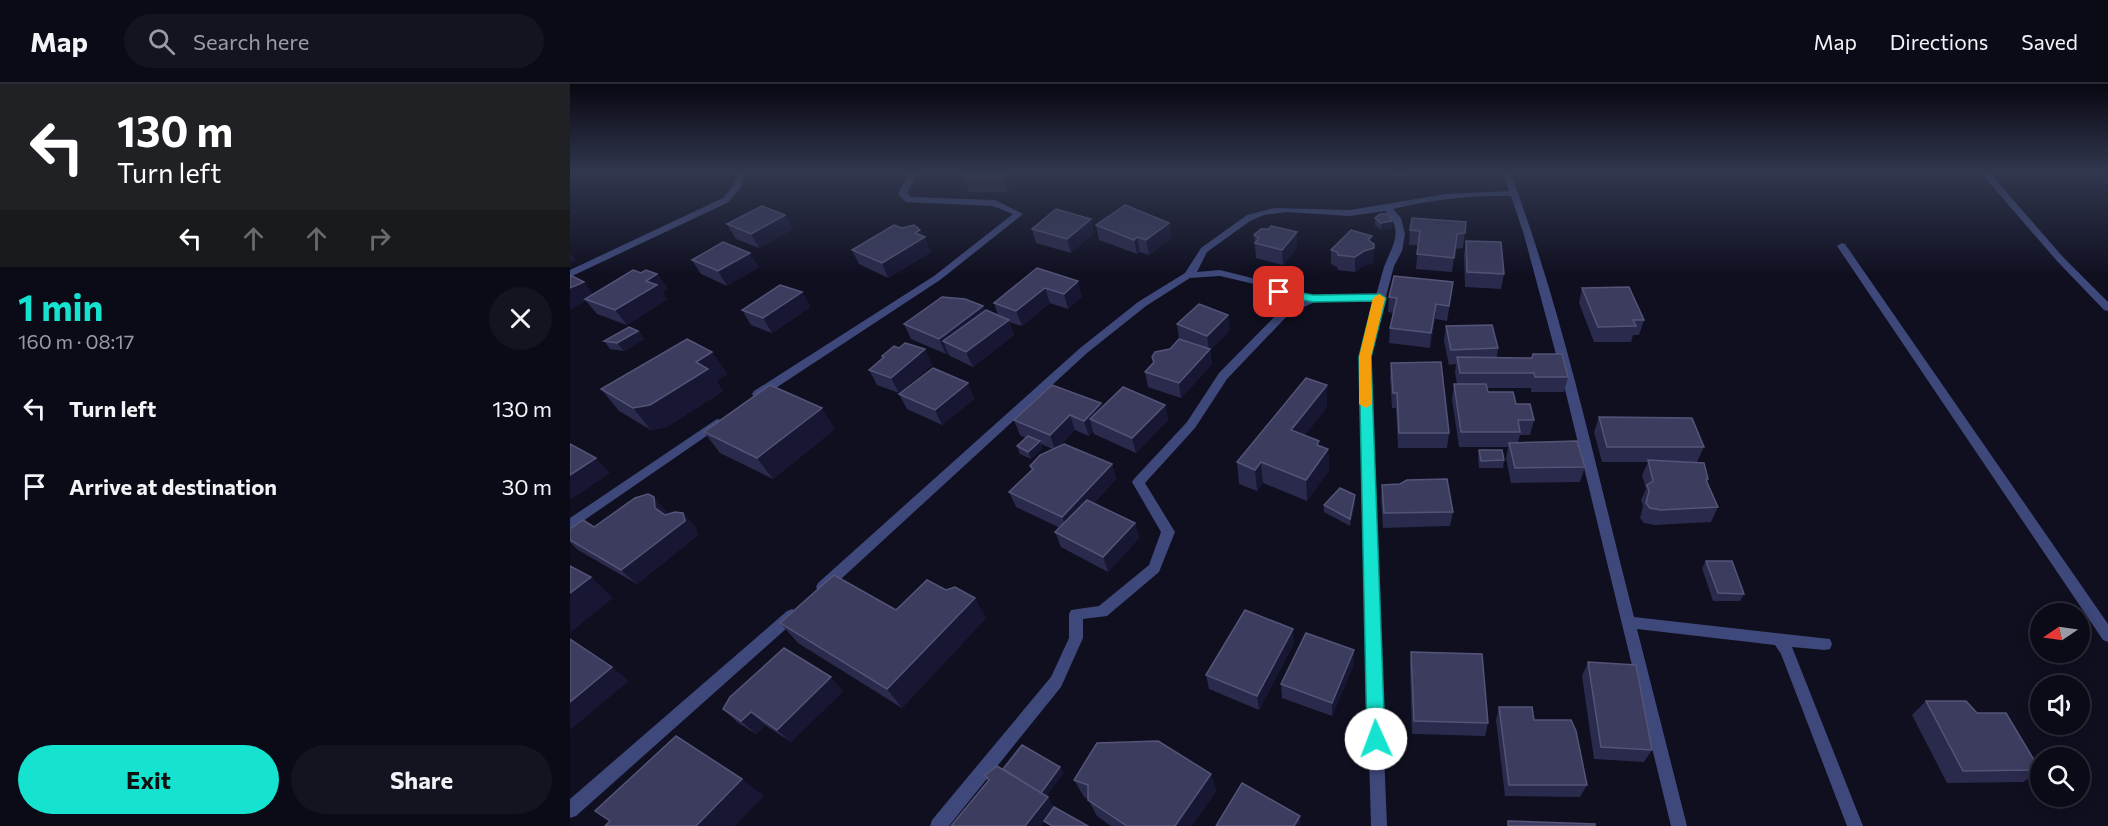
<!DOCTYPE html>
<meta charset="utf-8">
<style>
body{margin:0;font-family:Commissioner,sans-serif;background:#141421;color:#f1f3f6;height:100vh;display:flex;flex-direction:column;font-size:22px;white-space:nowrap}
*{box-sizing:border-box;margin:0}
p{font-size:20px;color:#9a9ba2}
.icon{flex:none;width:33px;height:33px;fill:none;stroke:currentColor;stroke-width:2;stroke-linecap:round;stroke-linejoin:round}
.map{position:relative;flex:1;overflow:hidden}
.panel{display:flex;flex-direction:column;background:#0b0b18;width:570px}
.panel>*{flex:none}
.banner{background:#202124;color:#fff;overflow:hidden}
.needle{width:39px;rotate:257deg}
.tools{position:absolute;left:1460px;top:519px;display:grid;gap:12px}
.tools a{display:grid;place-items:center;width:60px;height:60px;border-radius:50%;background:#0b0b18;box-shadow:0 3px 15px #0003,0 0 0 2px #2b2b37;font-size:30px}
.pin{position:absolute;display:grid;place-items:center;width:51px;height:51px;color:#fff;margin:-26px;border-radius:12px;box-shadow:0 3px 9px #0006}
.me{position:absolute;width:66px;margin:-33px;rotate:358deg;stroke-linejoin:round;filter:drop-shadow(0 0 4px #0008)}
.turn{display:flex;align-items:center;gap:21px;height:126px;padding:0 18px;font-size:27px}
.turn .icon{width:78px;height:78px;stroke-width:2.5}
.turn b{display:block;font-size:42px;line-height:51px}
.lanes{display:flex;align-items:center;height:57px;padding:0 18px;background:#0003;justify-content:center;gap:30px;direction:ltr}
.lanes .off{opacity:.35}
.round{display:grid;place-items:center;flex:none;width:63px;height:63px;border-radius:32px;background:#141421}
.headline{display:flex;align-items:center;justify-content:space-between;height:102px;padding:0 18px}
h1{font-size:36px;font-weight:700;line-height:45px;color:#15e3cf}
.button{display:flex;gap:12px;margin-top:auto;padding:12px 18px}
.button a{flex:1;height:69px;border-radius:36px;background:#15e3cf;color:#111;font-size:24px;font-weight:700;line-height:69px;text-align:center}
.button a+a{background:#141421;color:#f1f3f6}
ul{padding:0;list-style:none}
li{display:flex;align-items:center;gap:18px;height:78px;padding:0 18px}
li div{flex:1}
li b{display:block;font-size:22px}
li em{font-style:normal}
header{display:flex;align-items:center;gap:36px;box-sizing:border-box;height:84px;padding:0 30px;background:#0b0b18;border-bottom:2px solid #2b2b37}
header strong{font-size:28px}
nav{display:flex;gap:33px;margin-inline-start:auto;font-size:21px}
.search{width:420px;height:54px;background:#141421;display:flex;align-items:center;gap:15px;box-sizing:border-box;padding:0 21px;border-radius:33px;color:#9a9ba2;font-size:22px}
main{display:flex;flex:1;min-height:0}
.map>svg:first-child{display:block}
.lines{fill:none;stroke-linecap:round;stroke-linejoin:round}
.minor{fill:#3e487a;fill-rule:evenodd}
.wall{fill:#2a2a4c}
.shaded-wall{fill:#171733}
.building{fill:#3c3c5f;stroke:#535477;stroke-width:1.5}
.route{fill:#15e3cf;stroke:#0e9487;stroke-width:1.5}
.slow{fill:#f59e0b}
</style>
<header>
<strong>Map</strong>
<div class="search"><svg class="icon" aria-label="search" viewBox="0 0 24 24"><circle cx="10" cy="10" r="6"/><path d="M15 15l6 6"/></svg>Search here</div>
<nav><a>Map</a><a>Directions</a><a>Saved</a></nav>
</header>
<main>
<section class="panel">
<div class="banner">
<div class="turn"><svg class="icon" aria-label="left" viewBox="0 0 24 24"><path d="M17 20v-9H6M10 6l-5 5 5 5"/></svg><div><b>130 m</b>Turn left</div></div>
<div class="lanes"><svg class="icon" aria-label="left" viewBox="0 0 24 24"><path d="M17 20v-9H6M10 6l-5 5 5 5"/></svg><svg class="icon off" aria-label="ahead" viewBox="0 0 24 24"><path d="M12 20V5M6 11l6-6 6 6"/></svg><svg class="icon off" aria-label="ahead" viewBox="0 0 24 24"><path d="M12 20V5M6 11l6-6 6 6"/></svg><svg class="icon off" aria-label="right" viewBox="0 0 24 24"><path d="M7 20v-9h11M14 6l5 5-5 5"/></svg></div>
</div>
<div class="headline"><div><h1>1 min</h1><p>160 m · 08:17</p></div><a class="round"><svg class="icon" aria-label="close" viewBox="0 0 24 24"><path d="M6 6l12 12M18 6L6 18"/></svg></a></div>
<ul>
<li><svg class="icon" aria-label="left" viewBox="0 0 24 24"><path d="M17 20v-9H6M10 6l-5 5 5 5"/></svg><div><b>Turn left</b></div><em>130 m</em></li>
<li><svg class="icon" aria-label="arrive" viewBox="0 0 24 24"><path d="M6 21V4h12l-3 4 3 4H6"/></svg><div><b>Arrive at destination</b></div><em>30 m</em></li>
</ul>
<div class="button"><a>Exit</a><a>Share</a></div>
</section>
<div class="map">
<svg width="1538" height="742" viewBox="0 0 1538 742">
<rect width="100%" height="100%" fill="#0f0f20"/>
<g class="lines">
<path class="minor" d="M168,88H176L171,103L159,118L0,193V186L153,114L163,102Z
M340,88H348L337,109L341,113L425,116L453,130L370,196L192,313H184L182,310L184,307L364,192L443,130L423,122L336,118L328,110Z
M937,88H945L942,93C995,235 1026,386 1064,533L1260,555L1262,560L1260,565L1255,566L1222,563L1293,742H1277L1211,570L1205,561L1067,545L1117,742H1101L991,289L954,151L941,112C901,111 862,116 823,125L831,134L835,150L832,167L824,182L800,273L804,427L817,742H801L792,427L790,273L805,217L745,218L720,229L657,295L625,344L575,399L605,448L589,488L537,532L513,535V554L491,603L379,742H360L362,736L481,593L499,554V530L501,526L529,522L579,481L591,448L562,398L564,395L617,338L649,289L712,225L733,216L706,210L684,200L650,192L620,194L576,222L517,269L258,507L253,509L248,507L246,503L248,499L509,265L568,218L615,189L631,164L677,131L704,124L780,126L876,110L939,107L934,93ZM815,127C835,147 822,162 814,183C811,192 809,202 806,211L743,212L712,206L690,196L650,186L627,188L637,168L680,137L694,131L716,128L780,132Z
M1410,88H1419L1493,173L1538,218V227L1534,226L1487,177Z
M1272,159L1275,160L1538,540V558L1533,556L1267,162Z
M147,335L151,336L153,339L151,342L0,446V434Z
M222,525L227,527L229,531L227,535L6,732L0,734V715L217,527Z"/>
</g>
<path class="wall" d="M447,88L437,108H399L394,93Z
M817,88H849L839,96Z
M215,131L223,145L189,164L166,155L157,140Z
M805,134L822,137L821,144L811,146L805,141Z
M896,138L893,164L885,165L882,188L846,185L848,161H839L840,146Z
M599,139L602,153L579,171L570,168L567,170L529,156L526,141Z
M332,144L350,146L361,168L318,194L289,180L282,166Z
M462,145L524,149L501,169L466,159Z
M684,151L727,163L713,181L686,174Z
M802,152V158L804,160L803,179L793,182L785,188L768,186L767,183L761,180V166Z
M896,157L934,190L931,205L895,203L894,171Z
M122,176L189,183L157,202L131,190Z
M467,184L512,212L498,225L480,219L452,242L439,238L444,251L403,283L380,272L378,269L376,270L341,255L334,240L415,227L428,231L424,219Z
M71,189L87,190L98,205L92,208L97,215L57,241L27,230L16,217L0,226L23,210Z
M1012,204L1074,236L1069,251H1063L1061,258H1024L1009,219Z
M232,208L240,223L202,249L181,241L172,226Z
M819,213H881L877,237L865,235L860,264L819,259L820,244L823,229L818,228Z
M607,240L660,246L640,266L642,280L611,314L578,303L575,288L583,279L582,273L600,265L609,255Z
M876,242L928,264L927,273L998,293L994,308H961V304H917L918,308L946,320L964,336L960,351H950L948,358L1015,383L1010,398L941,399L936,374L938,363H889L882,315L884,300H887L885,288L886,280L879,281L874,257Z
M68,247L74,255L54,267L40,265L34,257Z
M329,264L355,265L362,281L329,309L307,301L299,286L314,274L312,272Z
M142,268L157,290L146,297L153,307L97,343L81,346L49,327L31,305Z
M821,279L879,349L877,364H828L826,324H822L820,294Z
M398,299L404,315L372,341L337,325L329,310Z
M531,319L532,323L595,321L598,336L566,369L524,350L523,347L519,352L505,346L489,362L542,380L546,395L524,419L565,439L569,454L538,488L491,463L485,448L490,444L446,423L439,408L462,386L460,382L483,365L471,360L472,365L461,375L450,370L447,362L456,354L450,351L444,336Z
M757,323L734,352L750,361L758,365L759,386L737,417L693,399L687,407L669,400L667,378Z
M1029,333L1134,363L1127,378H1110L1138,395L1137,398L1148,423L1141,438L1084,441L1074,439L1070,434L1073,422L1071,416L1076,405L1072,391L1078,378H1032L1024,348Z
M265,345L203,395L150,369L134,348Z
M909,366L934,376L933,384H909L908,374Z
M812,401L883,428L880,442L813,444L811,416Z
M785,419L780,442L754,428V421Z
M97,428V430L113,429L126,444L128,451L67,500L8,466L0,458V445L24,443Z
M1136,477L1174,510L1170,517H1143L1132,484Z
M326,526L416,534L332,624L228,559L210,539Z
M724,559L689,626L639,605L636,591Z
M841,568L918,639L915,652L842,650L840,582Z
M1018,578L1082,666L1074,678L1024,675L1012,592Z
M784,580L762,632L712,614L711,600Z
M273,607L221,658L195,641L186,650L167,638L153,625Z
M1356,617L1407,629L1470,687L1453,698L1377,699L1342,631Z
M929,623L1017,701L1010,713L935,712L926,636Z
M641,690L646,707L622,742H541L527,732L518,715L514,713L504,696Z"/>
<path class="shaded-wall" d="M435,88H447L437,108L432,94Z
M839,88H849L839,96Z
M215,131L223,145L189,164L181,150Z
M521,135L524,149L501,169L497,155Z
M822,137L821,144L811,146V139Z
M599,139L602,153L579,171L576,156Z
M350,146L353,154L355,153L361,168L318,194L312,179L345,149Z
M727,148V163L713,181L712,166Z
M802,152V165L804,164L803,179L793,182L785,188V173Z
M567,153L570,168L567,170L564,156Z
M0,169L6,176L0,179Z
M180,169L189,183L157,202L148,187Z
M87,190L98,205L92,208L97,215L57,241L45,226L76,197Z
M508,197L512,212L498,225L494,210Z
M14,198L25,212L15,215L16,217L0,226V204Z
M475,204L480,219L452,242L446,227Z
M232,208L240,223L202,249L193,234Z
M866,220L865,235L860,264L861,249Z
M413,222L419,237L373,257L378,269L376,270L369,255Z
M658,231L660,246L640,266L642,280L611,314L609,299L639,266L637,252Z
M439,236L444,251L403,283L396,268Z
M68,247L74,255L54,267L47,259Z
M355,265L362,281L329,309L321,294Z
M142,268L157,290L146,297L153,307L97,343L81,346L63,324L126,278Z
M398,299L404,315L372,341L365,326Z
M757,301V323L722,368L721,346Z
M531,319L535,335H520L523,347L519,352L514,337Z
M595,321L598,336L566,369L562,354Z
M252,324L265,345L203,395L187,374Z
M500,331L505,346L485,366L480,351Z
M470,357L472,365L461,375L458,368Z
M749,357L750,376L758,365L759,386L737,417L736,396L747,361Z
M26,374L40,389L0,416V391Z
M691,378L693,399L687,407L685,386Z
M542,380L546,395L498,447L492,433Z
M785,411V419L780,442V435Z
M84,413L97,428L98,439L85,424Z
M113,429L126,444L128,451L67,500L51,486Z
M565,439L569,454L538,488L533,473Z
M21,493L43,514L0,549V509Z
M405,514L416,534L332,624L317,605Z
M723,545L724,559L689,626L687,612Z
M784,566V580L762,632V619Z
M42,583L59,597L0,646V618Z
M261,593L273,607L221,658L207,646Z
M181,628L195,641L186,650L171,637Z
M490,683L494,689L473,717L470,711Z
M641,690L646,707L622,742H605Z
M172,695L194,712L165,742H126Z
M478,713L485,724L471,742H455Z
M730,732L731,742H724Z"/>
<path class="building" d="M397,88H435L432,94L394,93Z
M555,121L599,139L576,156L567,153L564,156L526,141Z
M192,122L215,131L181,150L157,140Z
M486,125L521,135L497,155L462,145Z
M810,130H818L822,137L811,139L805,134Z
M842,134L896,138L895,149L887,150L884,174L847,170L850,147L840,146Z
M324,141L332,144L344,141L350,146L345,149L355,153L312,179L282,166Z
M701,142L727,148L712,166L685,159L689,154L684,151L691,145H699Z
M781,146L802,152L798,156L804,160V164L794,167L785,173L768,171L767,168L761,166Z
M896,157L931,158L934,190L897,188Z
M153,158L180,169L148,187L122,176Z
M467,184L508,197L494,210L475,204L446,227L424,219Z
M63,186L71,189L76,186L87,190L76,197L87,201L45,226L15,215Z
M0,191L14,198L0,204Z
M824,192L883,198L879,222L866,220L861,249L820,244L827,214L819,213Z
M210,201L232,208L193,234L172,226Z
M1059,203L1074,236H1063L1066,242L1028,243L1012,204Z
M372,213L395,215L413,222L369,255L334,240Z
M629,220L658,231L637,252L607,240Z
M416,226L439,236L396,268L373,257Z
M922,241L928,264L881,266L876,242Z
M59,243L68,247L47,259L34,257Z
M117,255L142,268L126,278L138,285L80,321L63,324L31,305Z
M609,255L640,265L609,299L575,288L584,278L582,273L585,268L600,265Z
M335,259L355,265L321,294L299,286L314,273L312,272L324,262L329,264Z
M963,270H992L998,293H965L964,289H890L887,273L962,274Z
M871,278L879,349H829L827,309H823L821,279Z
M363,284L398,299L365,326L329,310Z
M736,294L757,301L721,346L749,357L747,361L758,365L736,396L691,378L685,386L667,378Z
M884,300H916L918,308H943L946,320H960L964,336H948L950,348H891Z
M200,301L252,324L187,374L134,348Z
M482,301L531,319L514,337L500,331L480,351L444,336Z
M553,303L595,321L562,354L520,335Z
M1029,333L1122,334L1134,363H1037Z
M458,352L470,357L458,368L447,362Z
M1007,357L1015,383L945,384L939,359Z
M0,360L26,374L0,391Z
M494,360L542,380L492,433L439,408L463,385L460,382L470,371Z
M909,366H932L934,376L911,377Z
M1078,376L1134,379L1138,395L1136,396L1148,423L1091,426L1080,424L1076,419L1079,407L1077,401L1083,397Z
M877,395L883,428L814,429L812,401L830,400L837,396Z
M770,404L785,411L780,435L754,421Z
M78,410L84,413L85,424L95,431L105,428L113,429L115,437L51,486L0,456V445L13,436L24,443L65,414Z
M517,416L565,439L533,473L485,448Z
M1136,477H1162L1174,510L1148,509Z
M0,482L21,493L0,509Z
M264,491L326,526L357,496L376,506L385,503L405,514L317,605L210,539Z
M675,526L723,545L687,612L636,591Z
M736,549L784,566L762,619L711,600Z
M0,555L42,583L0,618Z
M214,564L261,593L207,646L181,628L171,637L153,625L160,613Z
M841,568L912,570L918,639L844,637Z
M1018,578L1066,581L1082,666L1031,663Z
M1356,617H1396L1407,629H1436L1470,686L1393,687Z
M929,623H962L964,636H1001L1006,647L1017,701H939Z
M106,652L172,695L126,742H35L40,737L25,727Z
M588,657L641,690L605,742H557L518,716V701L504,696L527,659Z
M452,661L490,683L471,709L433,685Z
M427,682L478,713L455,742H381L419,696L415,691Z
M672,699L730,732L724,742H646Z
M484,723L518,742H482L474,737Z
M938,737L1025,740V742H938Z"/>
<linearGradient id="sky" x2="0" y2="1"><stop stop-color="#080812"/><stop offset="0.46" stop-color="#31374e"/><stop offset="1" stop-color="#31374e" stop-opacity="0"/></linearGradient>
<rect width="1538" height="192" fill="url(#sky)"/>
<path class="route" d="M709,205L743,211L810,210L816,214L801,273L815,655L813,661L806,664L800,661L797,655L789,273L803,217L743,218L705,211L703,208Z"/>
<path class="slow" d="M809,210L815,214L801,273L802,320L796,324L789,320V273L803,214Z"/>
</svg>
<div class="tools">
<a><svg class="needle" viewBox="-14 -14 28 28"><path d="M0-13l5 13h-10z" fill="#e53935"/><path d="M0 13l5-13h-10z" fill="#9a9ba2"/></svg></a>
<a><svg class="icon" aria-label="sound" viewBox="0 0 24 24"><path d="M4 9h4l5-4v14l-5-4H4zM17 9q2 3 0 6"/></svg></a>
<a><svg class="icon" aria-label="search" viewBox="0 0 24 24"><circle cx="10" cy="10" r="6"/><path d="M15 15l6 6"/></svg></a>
</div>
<div class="pin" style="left:709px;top:208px;background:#d93025"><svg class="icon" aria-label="arrive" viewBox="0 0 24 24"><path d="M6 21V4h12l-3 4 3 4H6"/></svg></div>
<svg class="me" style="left:806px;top:655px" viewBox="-20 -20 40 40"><circle r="19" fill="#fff"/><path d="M0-13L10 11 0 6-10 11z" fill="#15e3cf"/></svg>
</div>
</main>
